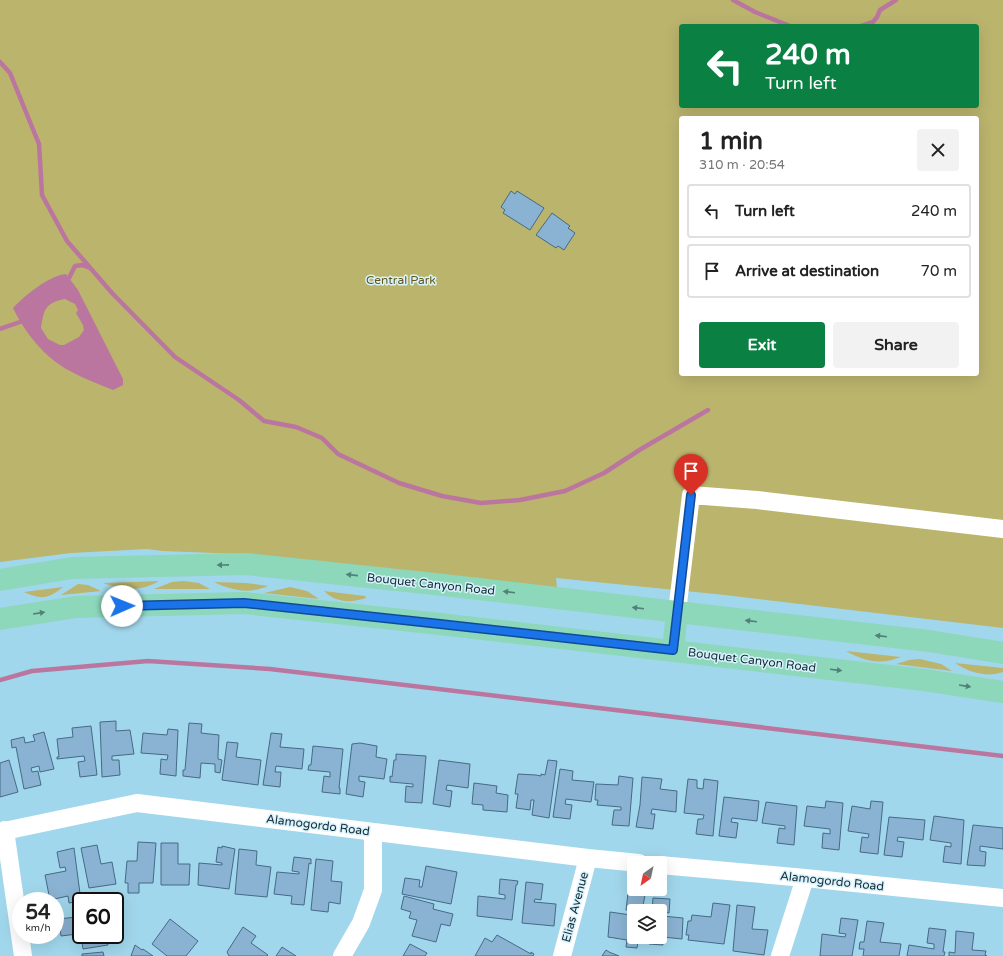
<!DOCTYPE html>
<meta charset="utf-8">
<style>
body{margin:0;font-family:"Varela Round",sans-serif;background:#f2f2f2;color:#222;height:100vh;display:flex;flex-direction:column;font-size:15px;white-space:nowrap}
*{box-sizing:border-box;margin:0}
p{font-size:13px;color:#767676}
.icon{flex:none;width:22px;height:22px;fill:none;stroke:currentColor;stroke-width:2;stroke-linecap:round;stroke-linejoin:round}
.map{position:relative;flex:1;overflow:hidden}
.panel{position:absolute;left:679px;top:116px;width:300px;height:260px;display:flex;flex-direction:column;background:#fff;border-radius:4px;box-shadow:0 4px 16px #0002}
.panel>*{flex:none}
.guide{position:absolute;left:679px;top:24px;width:300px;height:84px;border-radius:4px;box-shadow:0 4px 16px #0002;background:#0b8043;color:#fff;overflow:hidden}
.needle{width:26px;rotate:213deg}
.tools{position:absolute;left:627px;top:856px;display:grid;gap:8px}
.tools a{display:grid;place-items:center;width:40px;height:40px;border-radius:4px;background:#fff;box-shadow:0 4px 16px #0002;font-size:20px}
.speed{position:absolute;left:12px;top:892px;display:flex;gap:8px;font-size:20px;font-weight:700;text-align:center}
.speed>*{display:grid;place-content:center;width:52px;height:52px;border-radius:50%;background:#fff;box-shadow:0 4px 16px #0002;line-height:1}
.speed small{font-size:10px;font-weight:400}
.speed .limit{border:2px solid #111;border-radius:6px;background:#fff;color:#111}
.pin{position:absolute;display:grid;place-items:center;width:34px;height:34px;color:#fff;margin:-41px -17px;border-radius:50% 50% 50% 0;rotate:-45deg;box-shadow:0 0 4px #0007}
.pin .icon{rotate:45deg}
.me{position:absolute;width:44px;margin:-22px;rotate:89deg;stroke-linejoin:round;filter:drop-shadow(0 0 3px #0008)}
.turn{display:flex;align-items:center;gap:14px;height:84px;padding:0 20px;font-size:18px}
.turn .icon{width:52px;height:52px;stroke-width:2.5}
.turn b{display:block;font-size:28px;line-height:34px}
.round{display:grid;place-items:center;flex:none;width:42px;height:42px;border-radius:4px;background:#f2f2f2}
.summary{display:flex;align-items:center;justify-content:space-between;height:68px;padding:0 20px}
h1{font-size:24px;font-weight:800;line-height:30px}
.button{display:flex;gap:8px;margin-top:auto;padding:8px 20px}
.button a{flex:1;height:46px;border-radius:4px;background:#0b8043;color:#fff;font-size:16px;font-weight:800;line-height:46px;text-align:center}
.button a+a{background:#f2f2f2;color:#222}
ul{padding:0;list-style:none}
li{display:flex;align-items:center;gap:12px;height:54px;margin:0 8px 6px;padding:0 12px;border:2px solid #e0e0e0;border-radius:4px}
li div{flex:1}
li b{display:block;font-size:15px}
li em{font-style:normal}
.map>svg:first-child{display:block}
.green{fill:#bbb46d;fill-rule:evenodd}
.water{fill:#bb769f;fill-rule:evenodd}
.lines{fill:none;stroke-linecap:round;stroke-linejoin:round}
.stream{stroke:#bb769f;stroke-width:4.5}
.building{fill:#8ab2d2;stroke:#456a87}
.minor{stroke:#fff;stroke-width:18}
.major{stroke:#8dd7bb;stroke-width:22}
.oneway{fill:#518177}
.route-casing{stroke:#114b97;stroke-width:10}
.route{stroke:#1a73e8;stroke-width:7}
.labels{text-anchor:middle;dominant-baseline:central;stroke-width:3;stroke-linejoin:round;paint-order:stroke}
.park-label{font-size:12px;fill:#5f591e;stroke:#d8f3fe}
.street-label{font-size:12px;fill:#152b33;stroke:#d8f3fe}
</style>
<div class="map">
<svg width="1003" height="956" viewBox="0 0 1003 956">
<rect width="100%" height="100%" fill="#a1d7ec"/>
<path class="green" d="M0,0H1003V628L725,595L556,578L557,588L241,554L162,551L147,549L71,553L0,562ZM681,26H977V106H681ZM681,118H977V374H681Z
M159,581C141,592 123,590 103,583Z
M184,581L199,583L210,589H154L172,582Z
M214,582L246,583L268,586C249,594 233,591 214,582Z
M78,584L88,585L101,591L61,595Z
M63,587C48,599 42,600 24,592Z
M290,587L307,591L319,599L264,593Z
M324,591L365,596L366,598C351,603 336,603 324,591Z
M846,651L901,657C880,665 866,662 846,651Z
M920,659L941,664L952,671L896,664L909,660Z
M955,663L1003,668V672C987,678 968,672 955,663Z"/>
<path class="water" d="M66,274L78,290L123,379V385L113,390C99,384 84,379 70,371C45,358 25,333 13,308C24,296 50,275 66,274ZM65,299L75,304L78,310L76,313L83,325L84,330L79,337L64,345H60L48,339L41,328C44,309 45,303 65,299Z"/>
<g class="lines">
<path class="stream" d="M733,0L755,12L790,26
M861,26L873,22L877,17L880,10L896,0
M0,62L10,73L39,144L42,195L67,241L112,293L175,357L239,400L264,421L296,427L322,438L338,454L399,483L442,496L481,503L520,500L565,491L604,473L641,449L708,410
M65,282L69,278L75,266L82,265L90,268
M0,329L20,322L24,319
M0,680L32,671L148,661L270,669L1003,756"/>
</g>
<path class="building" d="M511,191L515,194L517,191L544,208L530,230L503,213L505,210L501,207Z
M552,213L570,226L568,228L575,233L564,250L558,246L556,248L536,235Z
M116,721V731L130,730L134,754L112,756V760H119L120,775L102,777L100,722Z
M189,723L202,724L201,733L219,735L218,754V759L222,760L220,773L215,772V764L201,763L200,778L183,776V770H185Z
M91,726L97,775L80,777L78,762L85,761L84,756L57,759V757H59L57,739L73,737L72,728Z
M168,729L178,730L176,776L160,774L161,759L167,760L168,755L141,753L143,733L167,735Z
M44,732L54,769L40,772L39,766L31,768L32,772L38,771L41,785L24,789L16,747L12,748L11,740L24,737L25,743L35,741L33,735Z
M271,733L282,734L280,747L304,749L302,769L276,766L275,772H281L280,787L263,785Z
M227,742L238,743L236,757L261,760L258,785L222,780Z
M360,743L377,746L376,757L387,759L384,779L359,776V781L365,782L363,797L346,794L352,744Z
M313,746L343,749L339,788H340V794L322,792L324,776L330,777V772L308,770L309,765H311Z
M396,754L426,756L422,803L405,802L406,786L413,787V784L390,782V776L392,777L394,760H396Z
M9,760L18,792L0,797V763Z
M439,760L470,764L468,788L447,785L446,790L452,791L450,807L433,804Z
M548,760L557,761L549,818L532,815L534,800H531L530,810L516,808L518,794H515L518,774L536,775L541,776V774L545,775Z
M560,769L573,771L572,780L594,782L591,802L566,799L565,804L572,805L570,819L553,817Z
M619,776L633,778L629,826L612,825L614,810H621V807L597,805L598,800H595L596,784L618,785Z
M642,777L662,779L660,789L677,791L676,812L652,809L651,814H655L653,829L636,827L640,805Z
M688,779L697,780V788L703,789L704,779L718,781L713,836L696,834L698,819H703L704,815L684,813Z
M474,783L497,786L496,793L508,795L507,812L483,810V805L472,804Z
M724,797L759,801L757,821L732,818L731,822L738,823L736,838L719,836Z
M826,801L843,803L839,850L822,848L823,833L830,834V829L804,826L807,806L825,808Z
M871,801L883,802L878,854L860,852L862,837L868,838L869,834L848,831L852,806L870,809Z
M766,802L797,806L794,845L777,843L779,828L785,829V826L762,823Z
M934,816L964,820L961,864L943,862L945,846L951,847V843L930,840Z
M889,817L925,820L923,840L898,837L897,841L904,842L902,857L884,855Z
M973,825L1003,828V849L980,846V851L986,852L985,866L967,865Z
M138,842L156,843L153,883H139V893H128V883H125L127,861H137Z
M161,843H178V864H190L189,885H161Z
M97,845L101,864L112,862L116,884L89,888L81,848Z
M222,846L235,849L229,889L198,885L199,863L222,865V863L216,862L218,847L222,848Z
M74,848L81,901L69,903L68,896L50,900L45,875L66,871L65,867L60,868L57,852Z
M239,849L257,851L256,865L271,867L267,897L235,894Z
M294,857L311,859V864L309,863L304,905L291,904L292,896L274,894L277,872L299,874V872L292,871Z
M316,859L333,861L331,881L342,882L340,904L329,902L328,912L311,910Z
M426,866L457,872L451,904L402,894L405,878L420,880L419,887H422Z
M500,879L518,881L517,885H516L512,920L477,916L478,896L505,899V895L499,894Z
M526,882L543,884L541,900L535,899L534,902L556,904L554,926L522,923Z
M628,893L645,895L642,911H634V937H639L637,948L626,947L627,940L608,937L610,912L631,915L632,911L626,910Z
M404,896L434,904L433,909L453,914L450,926L441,924L436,942L412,936L417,920L409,918L411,912L401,909Z
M653,898L670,899L669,913L662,912V916L683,918L682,939L663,937V945L649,944L650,937H660V911H652Z
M713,903L730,905L724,944L688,940L689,935H686L688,921H691L692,915L711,917Z
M737,905L755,907L752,929L768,930L764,955L733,951Z
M79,912H81V932L80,928H76L77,934L61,936L59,919L76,917L75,914Z
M841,918L858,920L852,956H820L822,934L845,937L846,934L839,933Z
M170,919L198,941L186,956H167L152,944Z
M867,921L884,923L880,942L901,944L899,956H863L864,949H859L860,942H864Z
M243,927L256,936L251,943L268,955L267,956H229L227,952Z
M929,928L946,930L943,952H945L944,956H907L909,945L934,949V944L927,943Z
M956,931L974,933L972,950L986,951L985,955L987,956H949V952L955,953Z
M81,935H106L108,945L83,949Z
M497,935L531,954V952L534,954L533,956H475L485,938L492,942Z
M410,944L427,953L425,956H403Z
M135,945L142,950L143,949L153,956H131Z
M282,947L296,956H276Z
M606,950L609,952L619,956H602Z
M103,952L104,956H82V954Z"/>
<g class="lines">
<path class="minor" d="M677,612L691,495L757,500L1003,529
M5,830L23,956
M0,832L137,803L588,858L639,863
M660,865L805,878L1003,898
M342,956L361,923L373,890V832
M562,956L588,858
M780,956L805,878"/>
<path class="major" d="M0,580L72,568L246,564L444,585L929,641L1003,653
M0,619L76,607L244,603L440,624L924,680L1003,692
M673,651L677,612"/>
</g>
<defs><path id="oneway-solid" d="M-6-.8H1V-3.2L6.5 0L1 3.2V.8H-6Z"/></defs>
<g class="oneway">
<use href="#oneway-solid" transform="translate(223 565) rotate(179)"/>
<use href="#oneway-solid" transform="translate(352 575) rotate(-174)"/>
<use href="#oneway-solid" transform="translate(509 592) rotate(-173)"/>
<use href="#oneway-solid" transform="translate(638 608) rotate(-173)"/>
<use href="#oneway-solid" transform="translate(39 613) rotate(-9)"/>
<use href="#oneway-solid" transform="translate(751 621) rotate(-173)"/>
<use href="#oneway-solid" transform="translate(881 636) rotate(-173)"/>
<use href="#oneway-solid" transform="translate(836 670) rotate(7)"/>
<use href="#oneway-solid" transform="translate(965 686) rotate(9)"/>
</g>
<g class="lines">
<defs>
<path id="route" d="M122,606L244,603L440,624L673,650L691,495"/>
</defs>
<use href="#route" class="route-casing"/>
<use href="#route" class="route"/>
</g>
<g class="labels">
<g class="park-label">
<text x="401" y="280">Central Park</text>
</g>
<g class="street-label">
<text transform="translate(431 584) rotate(6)">Bouquet Canyon Road</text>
<text transform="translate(752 660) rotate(7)">Bouquet Canyon Road</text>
<text transform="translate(318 825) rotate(7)">Alamogordo Road</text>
<text transform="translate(832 881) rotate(6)">Alamogordo Road</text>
<text transform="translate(575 907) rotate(-75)">Elias Avenue</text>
</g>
</g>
</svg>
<div class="tools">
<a><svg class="needle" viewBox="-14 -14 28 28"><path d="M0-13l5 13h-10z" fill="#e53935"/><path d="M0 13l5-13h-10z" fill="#767676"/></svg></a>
<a><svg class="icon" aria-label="layers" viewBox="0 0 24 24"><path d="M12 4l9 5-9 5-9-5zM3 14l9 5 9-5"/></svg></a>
</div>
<div class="speed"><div>54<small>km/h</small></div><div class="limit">60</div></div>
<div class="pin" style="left:691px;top:495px;background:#d93025"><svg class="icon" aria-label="arrive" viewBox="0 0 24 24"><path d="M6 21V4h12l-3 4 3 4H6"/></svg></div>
<svg class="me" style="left:122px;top:606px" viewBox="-20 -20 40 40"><circle r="19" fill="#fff"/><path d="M0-13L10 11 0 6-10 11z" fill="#1a73e8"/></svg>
<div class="guide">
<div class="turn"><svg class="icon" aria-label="left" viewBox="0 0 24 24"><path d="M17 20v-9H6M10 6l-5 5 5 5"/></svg><div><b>240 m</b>Turn left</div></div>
</div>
<section class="panel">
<div class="summary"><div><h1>1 min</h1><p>310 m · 20:54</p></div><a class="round"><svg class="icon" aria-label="close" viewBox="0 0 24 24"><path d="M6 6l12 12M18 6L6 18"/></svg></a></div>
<ul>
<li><svg class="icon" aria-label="left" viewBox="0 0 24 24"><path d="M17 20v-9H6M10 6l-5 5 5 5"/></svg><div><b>Turn left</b></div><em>240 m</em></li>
<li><svg class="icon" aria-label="arrive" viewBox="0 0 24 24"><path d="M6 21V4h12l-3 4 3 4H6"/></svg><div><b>Arrive at destination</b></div><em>70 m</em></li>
</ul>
<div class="button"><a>Exit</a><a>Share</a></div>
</section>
</div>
